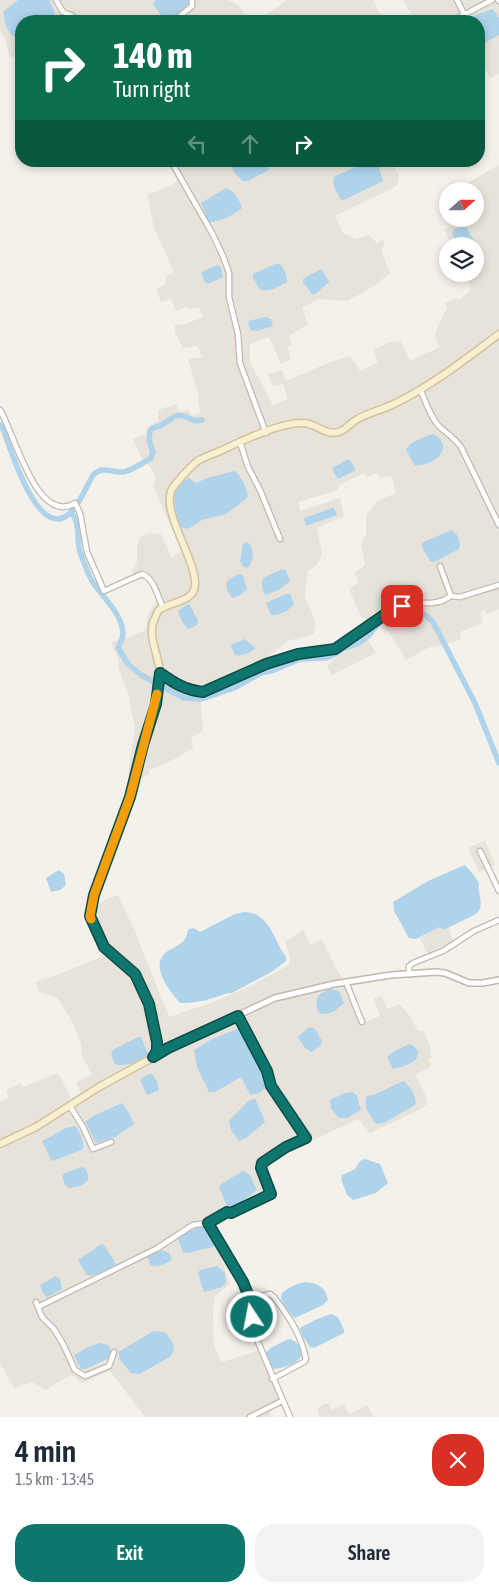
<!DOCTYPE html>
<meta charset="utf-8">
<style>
body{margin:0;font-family:"Asap Condensed",sans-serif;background:#f2f2f3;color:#1f2937;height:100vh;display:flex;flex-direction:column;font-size:19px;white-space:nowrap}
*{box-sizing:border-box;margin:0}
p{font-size:16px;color:#747a83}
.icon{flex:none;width:28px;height:28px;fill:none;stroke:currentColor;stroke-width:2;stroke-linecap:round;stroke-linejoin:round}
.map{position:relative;height:1417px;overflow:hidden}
.side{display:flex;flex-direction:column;background:#fff;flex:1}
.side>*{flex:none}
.hud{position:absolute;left:15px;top:15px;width:470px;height:152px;border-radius:20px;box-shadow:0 2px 8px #0003;background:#0b6e4f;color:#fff;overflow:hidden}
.needle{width:32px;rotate:69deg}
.fabs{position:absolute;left:439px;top:182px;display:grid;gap:10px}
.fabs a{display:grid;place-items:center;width:45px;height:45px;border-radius:50%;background:#fff;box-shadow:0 2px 8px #0003;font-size:25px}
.pin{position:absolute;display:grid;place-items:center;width:42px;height:42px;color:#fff;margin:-21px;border-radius:10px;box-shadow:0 2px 8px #0006}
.me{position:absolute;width:55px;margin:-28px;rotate:349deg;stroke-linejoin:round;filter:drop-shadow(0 0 4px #0008)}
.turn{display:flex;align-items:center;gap:18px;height:105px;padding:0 15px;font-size:22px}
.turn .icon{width:65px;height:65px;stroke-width:2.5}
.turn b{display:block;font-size:35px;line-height:42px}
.lanes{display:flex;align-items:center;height:48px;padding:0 15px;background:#0003;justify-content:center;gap:25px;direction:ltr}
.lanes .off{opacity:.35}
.round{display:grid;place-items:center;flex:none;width:52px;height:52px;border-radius:20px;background:#f2f2f3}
.overview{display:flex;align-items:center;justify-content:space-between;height:85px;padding:0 15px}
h1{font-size:30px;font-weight:600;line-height:38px}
.button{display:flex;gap:10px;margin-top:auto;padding:10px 15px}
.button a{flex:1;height:58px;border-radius:20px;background:#0f766e;color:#fff;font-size:20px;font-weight:600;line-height:58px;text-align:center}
.button a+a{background:#f2f2f3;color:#1f2937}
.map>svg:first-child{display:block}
.residential{fill:#e8e3da}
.water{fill:#aed3eb}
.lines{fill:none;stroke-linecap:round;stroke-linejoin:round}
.canal{stroke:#aed3eb;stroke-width:5.5}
.minor-casing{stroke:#bfb9af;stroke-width:7}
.tertiary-casing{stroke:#bfb9af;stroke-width:8}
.secondary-casing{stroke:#cfc29f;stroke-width:9}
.minor{stroke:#fff;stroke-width:4.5}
.tertiary{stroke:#fff;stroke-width:5}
.secondary{stroke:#faefd0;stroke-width:6}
.route-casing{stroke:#0a4d48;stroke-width:12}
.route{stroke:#0f766e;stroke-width:9}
.slow{stroke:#f59e0b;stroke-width:9}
</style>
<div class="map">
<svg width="499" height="1417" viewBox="0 0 499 1417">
<rect width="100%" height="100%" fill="#f4f1eb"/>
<path class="residential" d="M0,0H228L238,5L250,21H21V53L10,58L5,39L0,31Z
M287,0H373L379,13L385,21H258Z
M403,0H499V74L490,78L479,57V21H415Z
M168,161H392L399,176L397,186L335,216L343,233L356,239L369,235L377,243L383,239L385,245L381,250L390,273L374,286L348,301L319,299L302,308L308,324L289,336L292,345L287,348L291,359L281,364L269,337L250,344V362L273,405L288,399L283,384L273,386L268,374L282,370L286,381L328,363L350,356L360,371L378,362L373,350L390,342L401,341L410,361L440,347L435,337L437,328L447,308L445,303L456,298L458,301L471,290L466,274H475V246H452L444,230L460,219H475V191H468L464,185L499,165V609L486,614L485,610L480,612L483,623L460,632L461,639L454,642L430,647L406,660L389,632L361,617L349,589L358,583L355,573L365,565L361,544L366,535V517L377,501L396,493L392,476L380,478L378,473L365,477L364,473L339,485L338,490L298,502L301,511L340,498L344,516L317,528L322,554L317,565L308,571L305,597L316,624L314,634L288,641L269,656L265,668L200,696L203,731L191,738L193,748L169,762L149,770L150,774L139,779L128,774L135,726L130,707V699L118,667L119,661L111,642L131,637L146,630L147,617L151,608L157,602L149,583L145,579L136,580L132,571L137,562V545L141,536L148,533L161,534L171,557L182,551L153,486L156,479L152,469L141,457L133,439L146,434L147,427L158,421V411L161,409L176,404L180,412L188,409L192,416L201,412L197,399L199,396L188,359L202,357L198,346L183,348L175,333V325L185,324L203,317L199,307L189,309L187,307L176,311L171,299L161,302L156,289L166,284V276L174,272L154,228L147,195L173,185L177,180Z
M368,640L376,653L332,675L327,666L336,657Z
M485,841L495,865L479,872L468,847Z
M118,895L136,934L169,1017L219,1000L253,985L289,965L290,958L285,942L303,930L310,944L322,940L336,968L353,995L365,1022L380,1016L373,998L382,996L387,1009L399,1004L410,1016L418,1031H423L431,1048L430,1053L432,1057L428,1061L431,1066L415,1075L425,1094L427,1104L419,1110L370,1133L358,1119L269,1161L272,1195L217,1225L220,1254L230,1284L214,1297L213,1317L214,1346L222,1362L261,1350L284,1402L269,1412L271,1417H145L110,1371L83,1383L71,1375L45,1390L32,1382L14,1388L0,1363V1102L9,1098L6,1090L21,1083L23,1087L58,1073L71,1098L81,1093L76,1082L92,1074L83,1058L80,1040L71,1020L57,998L39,992L36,983L41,979L52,977L106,955L85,916L106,899Z
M440,927L444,930L448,928L456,946L430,959L420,938Z
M324,1404H329L332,1410L344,1404L349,1414L367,1405L374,1417H320L317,1409Z"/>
<path class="water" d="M18,0H49L55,13C48,24 33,21 21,21V33L15,37L12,36L6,27L3,12Z
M156,0H188L189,4C184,11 173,18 165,20L163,18L153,4Z
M493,9L499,18V35L479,46V21H463L480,13Z
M232,161H266L269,170L248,181H242L234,172L230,163Z
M368,161H375L379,168L383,181L344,200H341L333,185L334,177Z
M226,188C234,190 239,200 242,208C234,215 220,222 209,222L201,203Z
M462,226L467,228L475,243L471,246H458L452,234L453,230Z
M275,264H280C284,268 288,277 287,282C279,287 269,292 260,290L253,278V274Z
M218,265L221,267L223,277L208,284L205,283L201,273L203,271Z
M321,269L329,281L328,283L315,294H312L303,282V279Z
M266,317L271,319L273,326L256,331L250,330L248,321Z
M432,434L436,435C439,438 442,441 443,445C445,458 425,466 415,466L406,450C410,441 423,438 432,434Z
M346,460H350L356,470L338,479L333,471V468Z
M235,471C241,476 247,488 248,496L246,499L226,514L202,520L188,529L181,527C174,509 167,489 189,478L196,483L207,478Z
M332,508H334L337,515L308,525H306L304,518Z
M451,530C458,533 461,542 459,549L434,562L430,561L422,547V543Z
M247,542C255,548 254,560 248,568L244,567L240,561L243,544Z
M282,569L286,570L290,581L279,590L265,595C256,576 267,577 282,569Z
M238,574L243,575L247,589L240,595L233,598C228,594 225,588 227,581Z
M286,594H290L294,604C290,610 278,616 271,615L266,603Z
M188,604L190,605L198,621L197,625L189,629C183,626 180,617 178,611Z
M245,639L255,648C250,653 241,657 235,655L231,646L232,644Z
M465,865C468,868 479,881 479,884C479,887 478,889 479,892C483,910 481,912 466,919C458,923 451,926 444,930L440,927L416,939L409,938L394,911L393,902L428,881Z
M59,870L64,874L66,885L60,890L51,892L46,878Z
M244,912C267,912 273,935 282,951C285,956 287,956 286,961L273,971L232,993C225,993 223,995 216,997C204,1001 193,1003 180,1003C170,991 150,968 165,953C171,948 180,946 185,939C188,935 186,932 189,929L194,928L200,932L235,914Z
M330,989L339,991L344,1003C336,1010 329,1018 318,1012C314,998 317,994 330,989Z
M309,1027L315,1029L322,1041L321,1045L312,1052L305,1048L298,1037Z
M239,1028C248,1040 265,1072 268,1086L259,1093L250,1095L241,1077L215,1092H209L197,1067L194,1050L212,1039Z
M138,1037H141L148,1054C140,1061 126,1068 115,1064L111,1053L113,1050Z
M409,1044C414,1046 416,1047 418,1052C420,1063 401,1067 393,1069L387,1057L393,1052Z
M151,1073L157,1081L159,1090L148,1095L146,1093L140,1080L142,1078Z
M403,1081C410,1085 415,1095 416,1103L410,1108L384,1123L376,1124C370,1115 362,1106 367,1096L376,1094Z
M353,1092L357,1096L361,1110L347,1118H338L331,1108L330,1100L345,1093Z
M255,1098L265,1122L246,1138L239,1141L231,1130L229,1121L247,1102Z
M122,1103L129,1113L134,1124L115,1137L96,1143L85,1122L93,1116Z
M75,1126C80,1132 85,1142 83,1149L53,1161L51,1160L42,1141L66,1128Z
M365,1159L380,1164L388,1183L376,1193L353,1200L347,1195L341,1179L342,1175L355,1169L360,1161Z
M83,1167C87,1170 89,1175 88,1180L81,1186L69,1188L65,1185L62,1176L65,1173L76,1169Z
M243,1171L250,1175L257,1190L241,1202L228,1208L219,1188L221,1184Z
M201,1226L209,1227L214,1236L216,1242L213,1247L187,1253L183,1252L178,1239L179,1236Z
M101,1244L104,1245L116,1264L112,1269L90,1276L86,1274L78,1260Z
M162,1250L169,1253L172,1259C167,1264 159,1267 151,1266L147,1257Z
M217,1266L225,1273L226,1283L222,1287L204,1292L198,1273L200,1270Z
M56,1276L60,1279L62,1289L47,1298L42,1291L40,1285Z
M305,1282C317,1283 326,1287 328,1300L323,1305L295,1318C291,1315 290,1313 287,1309C285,1306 281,1301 281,1297C281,1290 299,1283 305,1282Z
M331,1314L338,1317L344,1330V1333L314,1348L310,1347L302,1335L300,1328L317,1319Z
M157,1331L166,1333L173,1343L174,1350L171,1356L140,1374L131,1373L120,1360L118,1352L152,1332Z
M289,1339C296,1340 305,1349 301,1357C296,1364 279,1370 271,1369L264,1354L272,1347Z
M100,1343L108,1345L112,1353L111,1357L86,1369H81L74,1355L88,1347Z"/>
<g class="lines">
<path class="canal" d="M0,425L3,429C10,447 39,546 71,512C81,501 86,488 93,475C103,465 112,473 123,472C132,471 144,462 151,458L153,452L149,440L150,431L153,428L162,425L175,416L181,415L196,421L202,420
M71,512C81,524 76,538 80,552C84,562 87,572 92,581C102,597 122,613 123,633C123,639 120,643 118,648L128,664L141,675L184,698L202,699L234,688L261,673L274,670L300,659L326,658L331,656L343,649L359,643L369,635L380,622L393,613L413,609L424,614L433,622L475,703L499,763"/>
<defs>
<path id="minor" d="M56,0L63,12L71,15L78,21
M457,0L464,14
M498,0L499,1
M174,21L192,6V0
M452,21L492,0
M171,161L212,233L223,256L229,273V297L238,334L240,363L266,433
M420,389C425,400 432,421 441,428C448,434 455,439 461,447L499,525
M0,410C14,432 37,527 75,503L80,513L87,552L104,591L142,574C154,578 158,597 163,608
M240,442L248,467L260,490L280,539
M451,596L460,597L499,585
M160,673C174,683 185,690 203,692L266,664L298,654L335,649L387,613L402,606L412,603H432L442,601L451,596L440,566
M480,851L499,891
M409,974V966L413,963L443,951L474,931L499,920
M346,982L362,1022
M70,1106L83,1127L93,1149L111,1142
M208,1223L243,1282L249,1297L255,1335L290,1417
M249,1299L270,1294L274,1297C289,1317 301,1334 306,1359L304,1362L272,1379
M36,1302L42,1317L54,1329L63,1344L75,1370L85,1376L109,1366L114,1352
M38,1307L156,1249L193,1225L208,1223L227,1212L231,1213L271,1194L261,1167L262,1163L286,1147L306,1138L271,1087L267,1071L238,1016
M250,1417L282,1401"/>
<path id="tertiary" d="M156,1055L168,1048L275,998L334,984L391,975L436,972L445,973L469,983H483L499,980"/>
<path id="secondary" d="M160,673C159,655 146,634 155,618C156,616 157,613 158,611C167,602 189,603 194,590C202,568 162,516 171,491C174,484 193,464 199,460C205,457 213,454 220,451C242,441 278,423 302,423C316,422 326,438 341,431C347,428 351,423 356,420C369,412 385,409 398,402C434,384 467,358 499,334
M0,1144L36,1127L99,1087L150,1059L157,1051V1042L149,1004L135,974L104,947L90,916L94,895L130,797L143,745L155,704L159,677"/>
</defs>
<use href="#minor" class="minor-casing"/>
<use href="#tertiary" class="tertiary-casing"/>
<use href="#secondary" class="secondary-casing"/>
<use href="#minor" class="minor"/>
<use href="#tertiary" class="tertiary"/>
<use href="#secondary" class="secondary"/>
</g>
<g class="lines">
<defs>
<path id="route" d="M252,1317L249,1297L243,1282L208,1223L227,1212L231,1213L271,1194L261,1168L262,1163L286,1147L306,1138L271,1086L267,1071L238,1016L168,1048L153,1057L157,1051V1042L149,1004L135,974L104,947L90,916L94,895L130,797L143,745L156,704L160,673C174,683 185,690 203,692L266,664L298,654L335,649L387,613L402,606"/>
</defs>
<use href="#route" class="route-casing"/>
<use href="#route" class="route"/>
<path class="slow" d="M91,919L90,916L94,895L130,797L157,694"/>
</g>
</svg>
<div class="fabs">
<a><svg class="needle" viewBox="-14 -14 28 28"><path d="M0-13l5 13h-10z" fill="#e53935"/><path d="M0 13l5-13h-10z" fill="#747a83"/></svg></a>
<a><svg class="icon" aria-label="layers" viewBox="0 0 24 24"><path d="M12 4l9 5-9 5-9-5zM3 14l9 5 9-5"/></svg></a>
</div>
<div class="pin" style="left:402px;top:606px;background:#d93025"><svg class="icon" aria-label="arrive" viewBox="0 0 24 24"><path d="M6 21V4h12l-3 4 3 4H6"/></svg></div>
<svg class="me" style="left:252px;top:1317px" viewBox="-20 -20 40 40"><circle r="17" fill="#0f766e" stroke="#fff" stroke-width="3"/><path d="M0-11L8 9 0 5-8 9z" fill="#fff"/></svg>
<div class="hud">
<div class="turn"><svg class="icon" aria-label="right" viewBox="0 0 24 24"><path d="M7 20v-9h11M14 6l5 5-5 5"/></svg><div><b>140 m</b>Turn right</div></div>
<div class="lanes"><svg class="icon off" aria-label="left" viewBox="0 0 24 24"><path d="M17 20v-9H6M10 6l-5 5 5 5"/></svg><svg class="icon off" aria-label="ahead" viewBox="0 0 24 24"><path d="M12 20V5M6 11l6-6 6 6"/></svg><svg class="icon" aria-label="right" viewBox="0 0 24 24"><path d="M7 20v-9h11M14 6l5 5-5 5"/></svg></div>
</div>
</div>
<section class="side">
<div class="overview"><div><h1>4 min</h1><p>1.5 km · 13:45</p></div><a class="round" style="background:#d93025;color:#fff"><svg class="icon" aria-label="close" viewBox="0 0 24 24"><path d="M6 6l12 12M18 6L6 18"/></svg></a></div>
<div class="button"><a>Exit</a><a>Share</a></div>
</section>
